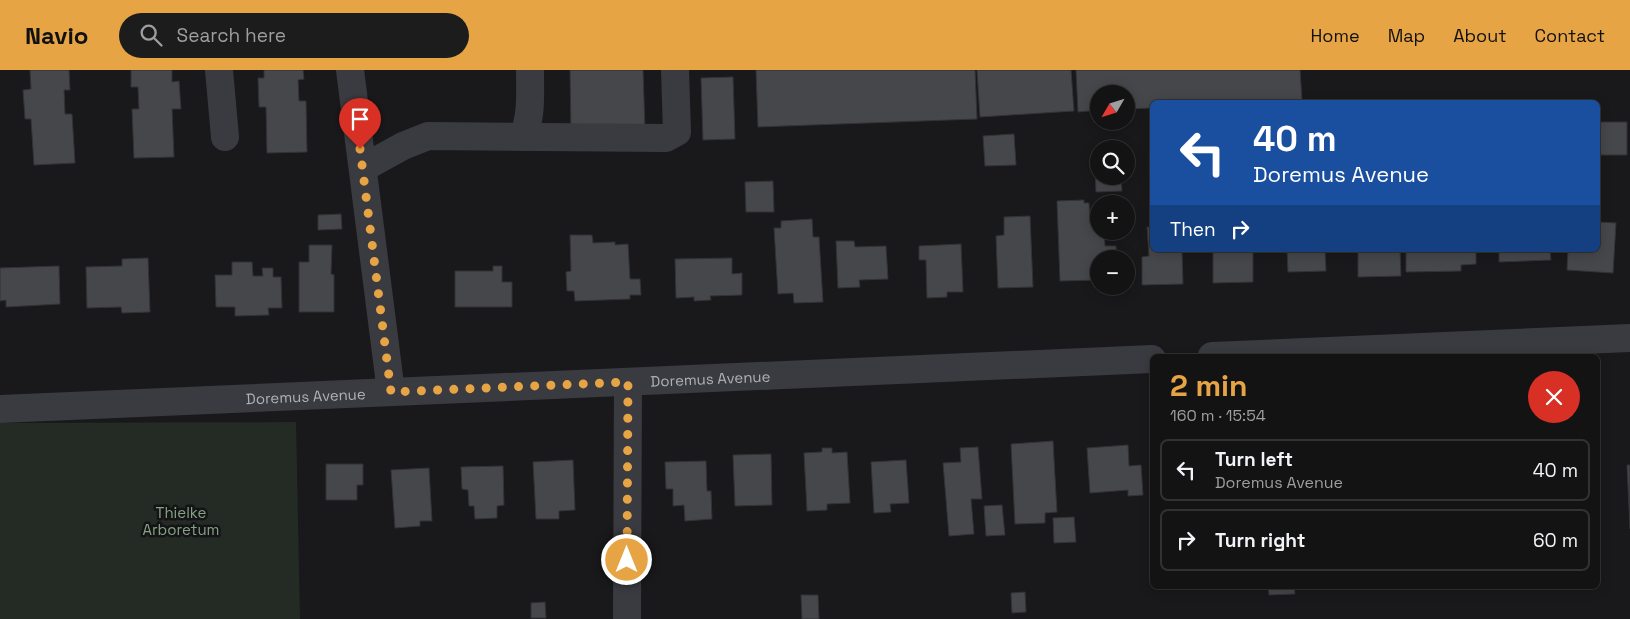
<!DOCTYPE html>
<meta charset="utf-8">
<style>
body{margin:0;font-family:"Space Grotesk",sans-serif;background:#1c1c1d;color:#f1f3f6;height:100vh;display:flex;flex-direction:column;font-size:19px;white-space:nowrap}
*{box-sizing:border-box;margin:0}
p{font-size:16px;color:#9d9ea0}
.icon{flex:none;width:28px;height:28px;fill:none;stroke:currentColor;stroke-width:2;stroke-linecap:round;stroke-linejoin:round}
.map{position:relative;flex:1;overflow:hidden}
.side{position:absolute;left:1150px;top:284px;width:450px;height:235px;display:flex;flex-direction:column;background:#131314;border-radius:8px;box-shadow:0 2px 12px #0003,0 0 0 1px #323234}
.side>*{flex:none}
.guide{position:absolute;left:1150px;top:30px;width:450px;height:152px;border-radius:8px;box-shadow:0 2px 12px #0003,0 0 0 1px #323234;background:#1a4fa0;color:#fff;overflow:hidden}
.needle{width:32px;rotate:231deg}
.controls{position:absolute;left:1090px;top:15px;display:grid;gap:10px}
.controls a{display:grid;place-items:center;width:45px;height:45px;border-radius:50%;background:#131314;box-shadow:0 2px 12px #0003,0 0 0 1px #323234;font-size:25px}
.pin{position:absolute;display:grid;place-items:center;width:42px;height:42px;color:#fff;margin:-51px -21px;border-radius:50% 50% 50% 0;rotate:-45deg;box-shadow:0 0 5px #0007}
.pin .icon{rotate:45deg}
.me{position:absolute;width:55px;margin:-28px;rotate:0deg;stroke-linejoin:round;filter:drop-shadow(0 0 4px #0008)}
.turn{display:flex;align-items:center;gap:18px;height:105px;padding:0 20px;font-size:22px}
.turn .icon{width:65px;height:65px;stroke-width:2.5}
.turn b{display:block;font-size:35px;line-height:42px}
.then{display:flex;align-items:center;height:48px;padding:0 20px;background:#0003;gap:10px;font-size:19px}
.round{display:grid;place-items:center;flex:none;width:52px;height:52px;border-radius:26px;background:#1c1c1d}
.head{display:flex;align-items:center;justify-content:space-between;height:85px;padding:0 20px}
h1{font-size:30px;font-weight:800;line-height:38px;color:#e7a444}
ul{padding:0;list-style:none}
li{display:flex;align-items:center;gap:15px;height:62px;margin:0 10px 8px;padding:0 10px;border:2px solid #323234;border-radius:8px}
li div{flex:1}
li b{display:block;font-size:19px}
li em{font-style:normal}
header{display:flex;align-items:center;gap:30px;box-sizing:border-box;height:70px;padding:0 25px;background:#e7a444;color:#111}
header strong{font-size:24px}
nav{display:flex;gap:28px;margin-inline-start:auto;font-size:18px}
.search{width:350px;height:45px;background:#1c1c1d;display:flex;align-items:center;gap:12px;box-sizing:border-box;padding:0 18px;border-radius:28px;color:#9d9ea0;font-size:19px}
.map>svg:first-child{display:block}
.green{fill:#232b24}
.building{fill:#46474b;stroke:#333337}
.lines{fill:none;stroke-linecap:round;stroke-linejoin:round}
.minor{stroke:#3a3b40;stroke-width:28}
.route{stroke:#e7a444;stroke-width:9;stroke-dasharray:0 16.2}
.labels{text-anchor:middle;dominant-baseline:central;stroke-width:5;stroke-linejoin:round;paint-order:stroke}
.street-label{font-size:15px;fill:#acb1ba;stroke:#141416}
.park-label{font-size:15px;fill:#85a384;stroke:#141416}
</style>
<header>
<strong>Navio</strong>
<div class="search"><svg class="icon" aria-label="search" viewBox="0 0 24 24"><circle cx="10" cy="10" r="6"/><path d="M15 15l6 6"/></svg>Search here</div>
<nav><a>Home</a><a>Map</a><a>About</a><a>Contact</a></nav>
</header>
<div class="map">
<svg width="1630" height="549" viewBox="0 0 1630 549">
<rect width="100%" height="100%" fill="#19191b"/>
<path class="green" d="M296,352L300,549H0V353Z"/>
<path class="building" d="M30,0H69L70,20H64L65,44H72L75,93L34,95L31,49H25L23,20L31,19Z
M131,0H172V12L179,11L181,39H172L174,87L134,88L132,39H139L138,17H131Z
M264,0H303L304,9L298,10L299,31H306L307,82L267,83L266,37H259L258,8H264Z
M570,0H643L645,59L571,61Z
M756,0H975L977,49L758,57Z
M977,0H1071L1074,41L980,47Z
M1076,0H1300L1302,30L1248,32H1152V38L1126,39V24H1099V40L1078,42Z
M733,7L735,69L703,70L701,8Z
M1598,52H1627V85H1598Z
M1014,64L1016,95L985,96L983,66Z
M1095,94H1099V106H1121L1122,121L1096,122Z
M773,111L774,142H746L745,112Z
M1084,130V133H1089L1090,153L1099,152V161H1104L1105,176H1116V189H1099V210L1060,211L1057,131Z
M341,144L342,159L318,160V145Z
M1030,146L1033,217L998,218L996,166L1004,165V147Z
M812,149L813,167H819L823,232L794,233L793,223L778,224L774,158H781V151Z
M1598,152L1616,153L1613,203L1567,200L1568,180H1598Z
M1147,157H1152V180H1182L1183,214L1142,215V187L1149,186Z
M570,165H592L593,173L615,172V175L628,174L630,209H640L641,225H630V229L575,231L574,221H567L566,202L571,201Z
M836,171H854L855,177L886,176L888,209L859,210L860,217L838,218Z
M961,174L963,222H947V227L927,228L926,190H919V176Z
M309,175H332L331,204L334,205V242H299V192H309Z
M1213,180H1253V212L1213,213Z
M1287,180H1325L1326,201L1288,202Z
M1358,180H1400L1401,206L1358,207Z
M1406,180H1476V194L1461,195V201L1406,202Z
M1499,180H1550L1551,190L1499,192Z
M148,188L150,242L122,243L121,237L87,238L86,197L122,196V189Z
M732,188V204L742,203V225L710,226L711,230L694,231V227L676,228L675,189Z
M232,192H252L253,206H263L262,198H273V207H281L282,238H268L269,245L235,246V237H216L215,205H232Z
M59,196L60,234L6,237V230L0,231V198Z
M493,196H502V212H512V237H455V201H493Z
M1053,371L1057,442L1045,443V453L1015,454L1011,374Z
M1128,375L1129,396L1141,395L1143,425L1128,426V420L1090,423L1087,378Z
M978,377L982,429H971L974,464L949,466L943,393L961,392L960,378Z
M822,378H832V383L847,382L850,433L827,434V440L807,441L804,383L822,382Z
M771,384L772,435L735,436L733,385Z
M573,390L575,440L559,441V449H536L533,392Z
M906,390L909,433L890,434L891,442L874,443L871,392Z
M706,391L707,421H711L712,449L685,451L684,435L673,436V419H666L665,392Z
M326,394H363V415H357V430H326Z
M1627,395H1630V459Z
M503,396L504,435L497,436V448L475,449L474,436H469L468,420L462,419L461,397Z
M429,398L432,451H420V456L395,458L391,400Z
M1002,435L1005,465L986,466L984,436Z
M1074,447L1076,472L1054,473L1053,448Z
M1268,516H1294L1295,524L1269,525Z
M1025,522L1026,542L1012,543L1011,523Z
M801,525H818L819,549H802Z
M545,532L546,548H531V533Z"/>
<g class="lines">
<g class="minor">
<path d="M219,0L225,67"/>
<path d="M350,0L391,322"/>
<path d="M523,67C532,45 530,24 530,0"/>
<path d="M363,98L403,76L428,66L666,68L677,62L675,0"/>
<path d="M1212,286L1630,268"/>
<path id="s1" d="M0,339L1152,289"/>
<path d="M627,549L628,312"/>
</g>
</g>
<g class="lines">
<path class="route" d="M360,79L391,322L628,312L627,490"/>
</g>
<g class="labels">
<g class="street-label">
<text stroke="none"><textPath href="#s1" startOffset="711">Doremus Avenue</textPath></text>
<text stroke="none"><textPath href="#s1" startOffset="306">Doremus Avenue</textPath></text>
</g>
<g class="park-label">
<text x="181" y="442">Thielke<tspan x="181" dy="17">Arboretum</tspan></text>
</g>
</g>
</svg>
<div class="controls">
<a><svg class="needle" viewBox="-14 -14 28 28"><path d="M0-13l5 13h-10z" fill="#e53935"/><path d="M0 13l5-13h-10z" fill="#9d9ea0"/></svg></a>
<a><svg class="icon" aria-label="search" viewBox="0 0 24 24"><circle cx="10" cy="10" r="6"/><path d="M15 15l6 6"/></svg></a>
<a>+</a>
<a>−</a>
</div>
<div class="pin" style="left:360px;top:79px;background:#d93025"><svg class="icon" aria-label="arrive" viewBox="0 0 24 24"><path d="M6 21V4h12l-3 4 3 4H6"/></svg></div>
<svg class="me" style="left:627px;top:490px" viewBox="-20 -20 40 40"><circle r="17" fill="#e7a444" stroke="#fff" stroke-width="3"/><path d="M0-11L8 9 0 5-8 9z" fill="#fff"/></svg>
<div class="guide">
<div class="turn"><svg class="icon" aria-label="left" viewBox="0 0 24 24"><path d="M17 20v-9H6M10 6l-5 5 5 5"/></svg><div><b>40 m</b>Doremus Avenue</div></div>
<div class="then">Then<svg class="icon" aria-label="right" viewBox="0 0 24 24"><path d="M7 20v-9h11M14 6l5 5-5 5"/></svg></div>
</div>
<section class="side">
<div class="head"><div><h1>2 min</h1><p>160 m · 15:54</p></div><a class="round" style="background:#d93025;color:#fff"><svg class="icon" aria-label="close" viewBox="0 0 24 24"><path d="M6 6l12 12M18 6L6 18"/></svg></a></div>
<ul>
<li><svg class="icon" aria-label="left" viewBox="0 0 24 24"><path d="M17 20v-9H6M10 6l-5 5 5 5"/></svg><div><b>Turn left</b><p>Doremus Avenue</p></div><em>40 m</em></li>
<li><svg class="icon" aria-label="right" viewBox="0 0 24 24"><path d="M7 20v-9h11M14 6l5 5-5 5"/></svg><div><b>Turn right</b></div><em>60 m</em></li>
</ul>
</section>
</div>
